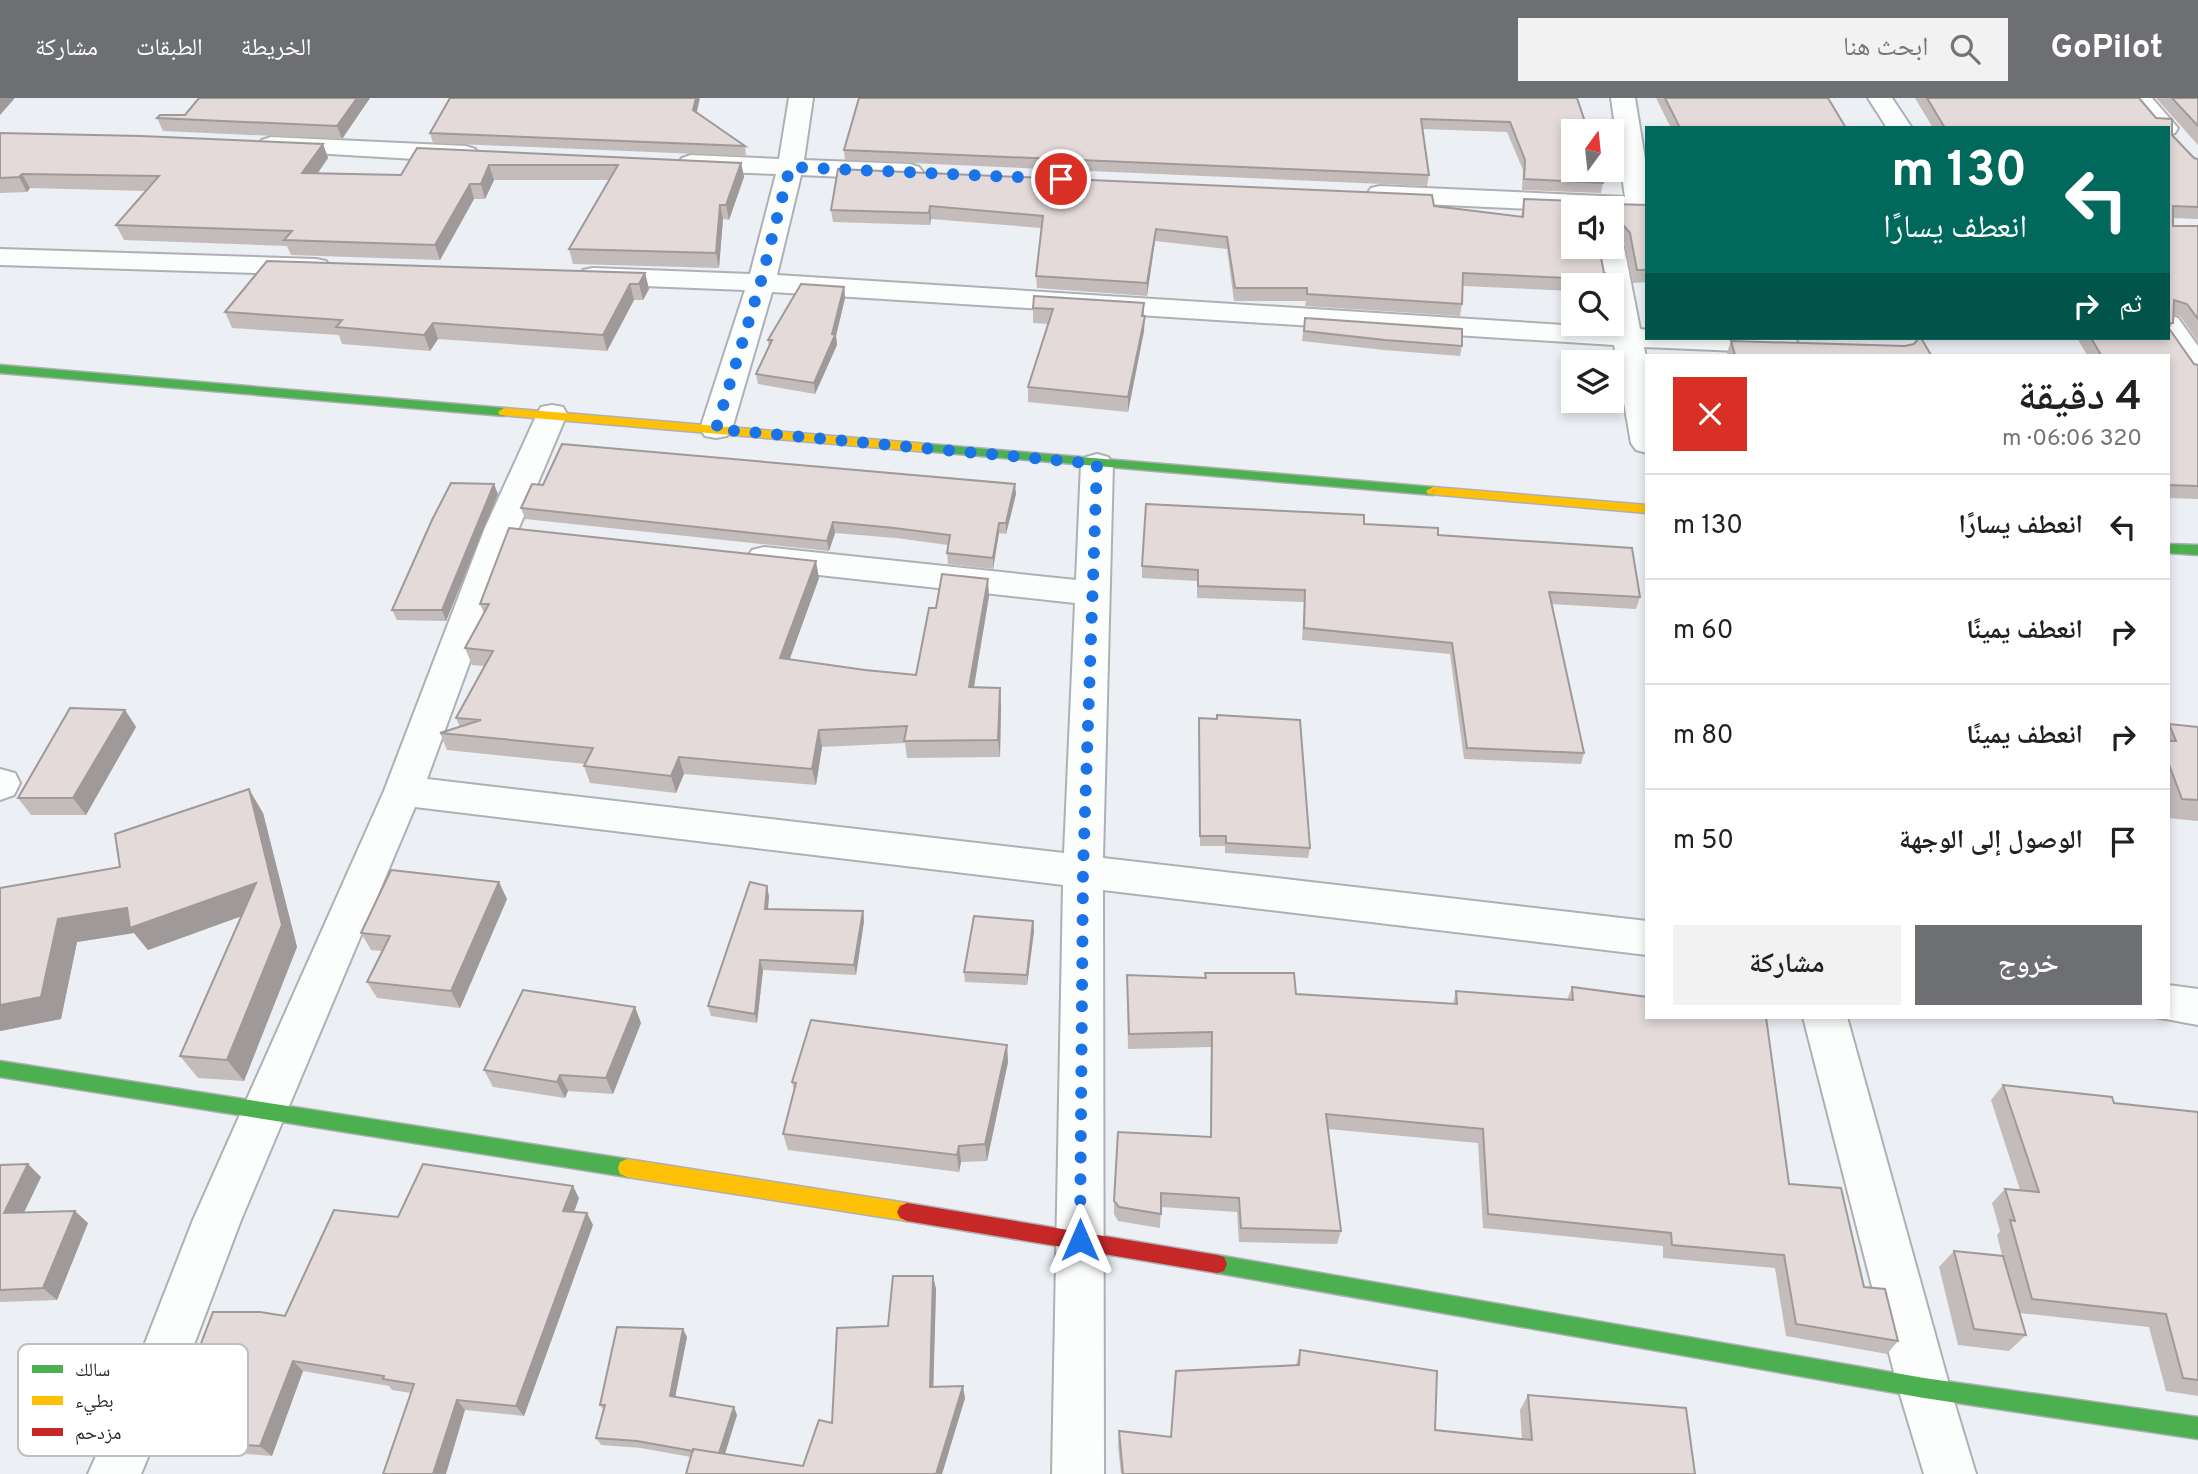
<!DOCTYPE html>
<html lang="ar">
<meta charset="utf-8">
<style>
body{margin:0;font-family:Overpass,"Noto Naskh Arabic",sans-serif;background:#f2f2f2;color:#202124;direction:rtl;height:100vh;display:flex;flex-direction:column;font-size:26px;white-space:nowrap}
*{box-sizing:border-box;margin:0}
p{font-size:23px;color:#757577}
.icon{flex:none;width:38px;height:38px;fill:none;stroke:currentColor;stroke-width:2;stroke-linecap:round;stroke-linejoin:round}
.map{position:relative;flex:1;overflow:hidden;direction:ltr}
.drawer{position:absolute;left:1645px;top:256px;width:525px;height:665px;display:flex;flex-direction:column;background:#fff;border-radius:0px;box-shadow:0 4px 10px #0003;direction:rtl}
.drawer>*{flex:none}
.banner{position:absolute;left:1645px;top:28px;width:525px;height:214px;border-radius:0px;box-shadow:0 4px 10px #0003;direction:rtl;background:#00695c;color:#fff;overflow:hidden}
.needle{width:46px;rotate:15deg}
.tools{position:absolute;left:1561px;top:21px;display:grid;gap:14px}
.tools a{display:grid;place-items:center;width:63px;height:63px;border-radius:0px;background:#fff;box-shadow:0 4px 10px #0003;font-size:35px}
.pin{position:absolute;display:grid;place-items:center;width:60px;height:60px;color:#fff;margin:-30px;border:4px solid #fff;border-radius:50%;box-shadow:0 2px 7px #0007}
.me{position:absolute;width:77px;margin:-38px;rotate:0deg;stroke-linejoin:round;filter:drop-shadow(0 0 5px #0008)}
.turn{display:flex;align-items:center;gap:24px;height:147px;padding:0 28px;font-size:32px}
.turn .icon{width:91px;height:91px;stroke-width:2.5}
.turn b{display:block;font-size:49px;line-height:60px}
.then{display:flex;align-items:center;height:66px;padding:0 28px;background:#0003;gap:14px;font-size:26px}
.round{display:grid;place-items:center;flex:none;width:74px;height:74px;border-radius:0px;background:#f2f2f2}
.head{display:flex;align-items:center;justify-content:space-between;height:119px;padding:0 28px}
h1{font-size:42px;font-weight:600;line-height:52px}
.button{display:flex;gap:14px;margin-top:auto;padding:14px 28px}
.button a{flex:1;height:80px;border-radius:0px;background:#6d6f73;color:#fff;font-size:28px;font-weight:600;line-height:80px;text-align:center}
.button a+a{background:#f2f2f2;color:#202124}
ul{padding:0;list-style:none}
li{display:flex;align-items:center;gap:21px;height:105px;padding:0 28px;border-top:2px solid #e0e0e0}
li div{flex:1}
li b{display:block;font-size:26px}
li em{font-style:normal}
header{display:flex;align-items:center;gap:42px;box-sizing:border-box;height:98px;padding:0 35px;background:#6d6f73;color:#fff}
header strong{font-size:33px}
nav{display:flex;gap:38px;margin-inline-start:auto;font-size:24px}
.search{width:490px;height:63px;background:#f2f2f2;display:flex;align-items:center;gap:18px;box-sizing:border-box;padding:0 24px;border-radius:0px;color:#757577;font-size:26px}
.map>svg:first-child{display:block}
.lines{fill:none;stroke-linecap:round;stroke-linejoin:round}
.street-casing{stroke:#aeb0b4;stroke-width:4}
.fast-casing{stroke:#aeb0b4;stroke-width:3}
.slow-casing{stroke:#aeb0b4;stroke-width:3}
.jam-casing{stroke:#aeb0b4;stroke-width:3}
.street{fill:#fcfdfd;fill-rule:evenodd}
.fast{fill:#4caf50;fill-rule:evenodd}
.slow{fill:#ffc107;fill-rule:evenodd}
.jam{fill:#c62828;fill-rule:evenodd}
.wall{fill:#c4bbbb}
.shaded-wall{fill:#a09999}
.building{fill:#e4dada;stroke:#a09999;stroke-width:2}
.route{stroke:#1a73e8;stroke-width:12;stroke-dasharray:0 21.6}
.key{fill:#fff;stroke:#bebfc0;stroke-width:2}
.key-label{font-size:19px;fill:#282a2e}
</style>
<header>
<strong>GoPilot</strong>
<div class="search"><svg class="icon" aria-label="search" viewBox="0 0 24 24"><circle cx="10" cy="10" r="6"/><path d="M15 15l6 6"/></svg>ابحث هنا</div>
<nav><a>الخريطة</a><a>الطبقات</a><a>مشاركة</a></nav>
</header>
<div class="map">
<svg width="2198" height="1376" viewBox="0 0 2198 1376">
<rect width="100%" height="100%" fill="#eceff4"/>
<g class="lines">
<defs>
<path id="street" d="M789,0H813L804,62L910,66L919,69L923,74L919,79L910,82L801,77L777,177L1611,230L1612,187H1603L1596,149H1612V141L1620,143L1624,149L1640,231L1647,232V240H1794L1799,246L1794,252L1784,255L1644,249L1647,265V355L1636,352L1631,345L1614,247L772,194L732,331L727,338L716,340L705,338L700,331L745,192L593,186L583,184L579,178L583,172L593,170L750,176L776,76L691,73L682,70L678,65L682,60L691,57L779,61Z
M1611,0H1635L1647,73V116L1612,114V110H1573V113L1380,104L1371,102L1367,96L1371,90L1380,88L1625,99Z
M1868,0H1892L1912,30H1887Z
M2127,0H2152L2178,30L2175,35L2168,37V30H2152Z
M271,39L466,48L475,51L479,56L475,61L466,64L262,52L258,47L262,42Z
M0,151L316,161L326,163L330,169L326,175L316,177L0,167Z
M2168,217L2178,220L2198,248V279L2187,276L2163,240H2168Z
M552,307L563,309L567,316L518,432L427,681L1064,755L1075,505L764,471L752,468L747,460L752,452L764,449L1076,482L1081,366L1086,359L1097,356L1108,359L1113,366L1103,760L1647,823V857L1103,792L1104,1376H1052L1063,787L415,709L241,1122L184,1273L141,1376H88L138,1263L193,1122L384,693L484,432L537,316L541,309Z
M0,671L15,675L20,685L14,697L0,702Z
M2168,887L2198,891V927L2155,919H2168Z
M1803,919H1847L1950,1290L1976,1376H1924L1898,1290Z"/>
<path id="fast" d="M0,267L504,310L510,314L504,318L0,275Z
M928,346L1433,389L1440,393L1433,397L923,353L922,350Z
M2168,446L2198,447V457L2168,455Z
M0,963L627,1061L634,1064L636,1070L634,1076L627,1079L0,979Z
M1217,1157L1924,1280L2198,1319V1341L1924,1300L1217,1175L1210,1173L1207,1166L1210,1159Z"/>
<path id="slow" d="M504,310L928,346L934,350L928,354L500,317L498,314Z
M1433,389L1647,407V415L1428,396L1426,393Z
M627,1061L907,1105L914,1108L917,1114L914,1120L907,1123L627,1079L620,1076L618,1070L620,1064Z"/>
<path id="jam" d="M907,1105L1217,1157L1224,1159L1227,1166L1224,1173L1217,1175L907,1123L900,1120L897,1114L900,1108Z"/>
</defs>
<use href="#street" class="street-casing"/>
<use href="#fast" class="fast-casing"/>
<use href="#slow" class="slow-casing"/>
<use href="#jam" class="jam-casing"/>
<use href="#street" class="street"/>
<use href="#fast" class="fast"/>
<use href="#slow" class="slow"/>
<use href="#jam" class="jam"/>
</g>
<path class="wall" d="M199,0H370L342,41L163,33L157,20L185,17Z
M1577,0L1603,85L1601,95L1522,92L1523,72L1507,34L1422,31L1429,77L1427,88L845,62L844,52Z
M1656,0H1828L1846,30H1671Z
M1915,0H2139L2156,20L2172,21V37L2194,60L2198,61V121L2173,120V128H2198V244L2180,218L2173,217V225L2169,231L2194,266L2198,267V401L2168,400V257H2087L2077,240H2168V30H1933Z
M2156,0H2198V47Z
M0,35L323,46L328,60L318,75L401,77L417,50L741,65L744,79L729,122L723,121L719,170L573,166L569,151L610,82H494L485,101H474L440,162L291,157L287,148L124,142L116,127L146,93L30,90L27,94L0,95Z
M430,35L745,48L746,58L433,45Z
M838,71L1434,108L1521,119L1524,101L1647,107V184L1633,185L1626,148L1621,140L1613,138L1612,141V110H1573L1604,175L1611,182L1609,187H1573V193L1463,188L1462,206L1460,218L1305,208L1306,203H1234L1227,151L1155,143L1147,198L1037,190L1036,178L1041,130L931,121L930,127L833,124L831,112Z
M645,175L649,191L643,202H634L607,253L438,241L430,253L342,246L339,237L232,230L225,214Z
M844,189L845,200L836,238L837,247L815,296L758,286L756,276L769,249L768,242Z
M1144,205V233L1128,314L1028,304V289L1048,226L1033,225V210Z
M1305,220L1462,248L1460,258L1384,252L1302,243Z
M1731,243L1931,257H1728L1727,255Z
M498,396L446,523L397,522L392,512Z
M1016,396L1006,436L999,435L993,471L948,466L947,455L948,447L896,440L835,435L829,453L525,421L521,410Z
M1364,426L1438,437L1640,499L1636,511L1551,506L1584,655L1581,666L1464,661L1450,556L1302,542L1304,504L1197,500V483L1142,480V468Z
M819,480L789,562L865,572L916,577L936,510L989,498L974,589L1001,607L1000,659L907,660L905,645L822,649L816,687L684,676L676,695L590,685L584,668L585,666L447,652L440,635L460,629L456,620L484,568L472,567L465,550L484,515L480,506Z
M125,612L136,629L86,717H31L18,700Z
M1199,620L1310,750L1308,760L1225,755V748H1200Z
M2169,626L2198,629V723L2168,720V627Z
M263,715L297,849L244,983L198,980L180,958L241,818L148,852L134,835L77,844L61,921L0,933L120,769Z
M769,798L768,811L863,813L864,823L856,877L763,872L757,925L711,918L708,908Z
M507,801L460,910L377,900L367,884L382,853L371,852L361,835Z
M1033,823L1034,833L1027,887L965,884L964,874Z
M1205,875L1296,896L1453,906L1456,893L1567,902L1572,889L1789,1086L1864,1189L1898,1243L1887,1256L1786,1238L1775,1170L1663,1160V1148L1483,1130L1478,1045L1328,1031L1341,1133L1337,1146L1239,1144L1237,1114L1161,1109L1160,1130L1118,1123L1114,1116V1103L1210,1039L1211,949L1128,951L1127,877L1205,880Z
M635,909L641,925L613,996L568,993L565,1000L493,989L484,972Z
M1007,947L1008,964L987,1063L961,1064L959,1074L788,1052L783,1036L794,992L792,984Z
M2003,987L2114,1005L2198,1014V1298L2166,1293L2149,1229L2020,1215L2026,1237L2009,1253L1958,1247L1939,1169L1954,1153L2002,1157L1997,1137L2000,1133L1992,1105L2005,1091L2020,1092L1991,1002Z
M0,1067L41,1079L24,1114L88,1125L57,1202L0,1204Z
M579,1100L574,1114L587,1115L593,1127L524,1318L465,1312L411,1295L392,1292L389,1288L303,1273L272,1358L178,1350L165,1340L285,1218L398,1119Z
M933,1178L936,1191L933,1289L965,1300L942,1376H686L691,1359L641,1350L601,1347L596,1340L603,1311L600,1307L687,1239L675,1299L737,1317L725,1356L803,1368L832,1325L888,1228Z
M1300,1252L1435,1332L1522,1341L1520,1312L1528,1297L1695,1376H1121L1118,1348L1119,1333L1171,1339L1296,1267Z"/>
<path class="shaded-wall" d="M0,0H15L0,17Z
M357,0H370L342,41L337,28Z
M696,0H700L695,22L693,12Z
M323,46L328,60L308,89L302,75Z
M741,65L744,79L729,122L726,107Z
M489,67L494,82L485,101L481,86Z
M22,76L30,90L27,94L19,79Z
M470,86L474,101L440,162L435,147Z
M720,107L723,121L719,170L716,155Z
M930,108L931,121L930,127L929,115Z
M1156,131L1155,143L1147,198V185Z
M645,175L649,191L643,202L639,186Z
M630,186L634,202L607,253L603,237Z
M844,189L845,200L836,238L837,247L815,296L814,285L832,236Z
M1145,218L1144,233L1128,314V299Z
M433,225L438,241L430,253L424,237Z
M494,386L498,396L446,523L442,512Z
M1015,386L1016,396L1006,436V425Z
M833,424L835,435L829,453L827,443Z
M999,425V435L993,471V460Z
M816,463L819,480L784,577L780,560Z
M988,481L989,498L971,606L969,589Z
M1000,590L1001,607L1000,659L998,642Z
M125,612L136,629L86,717L73,700Z
M819,632L822,649L816,687L812,671Z
M679,659L684,676L676,695L671,678Z
M249,691L263,715L297,849L244,983L227,962L282,827Z
M499,784L507,801L460,910L451,893Z
M256,785L270,808L148,852L134,835L77,844L61,921L0,933V907L58,821Z
M767,788L769,798L767,821L765,811Z
M863,813L864,823L856,877L854,867Z
M1033,823L1034,833L1027,887V877Z
M760,862L763,872L757,925L755,916Z
M635,909L641,925L613,996L606,980Z
M1007,947L1008,964L987,1063L985,1046Z
M560,977L568,993L565,1000L557,984Z
M959,1048L961,1064L959,1074L957,1057Z
M28,1066L41,1079L18,1127L4,1115Z
M573,1088L579,1100L570,1125L563,1113Z
M75,1113L88,1125L57,1202L43,1190Z
M587,1115L593,1127L524,1318L516,1308Z
M933,1178L936,1191L933,1302L930,1289Z
M683,1231L687,1239L674,1305L670,1298Z
M293,1263L303,1273L272,1358L260,1348Z
M963,1288L965,1300L942,1376H936Z
M457,1302L465,1312L446,1376H433Z
M734,1309L737,1317L722,1365L719,1358Z"/>
<path class="building" d="M199,0H357L337,28L157,20L160,17H185Z
M450,0H696L693,12L745,48L430,35Z
M859,0H1577L1588,33H1573V72H1599L1603,85L1524,81L1525,62L1510,24L1421,21L1429,77L844,52Z
M1665,0H1828L1846,30H1680Z
M1927,0H2139L2156,20L2172,21V37L2194,60L2198,61V109L2173,108V128H2198V221L2187,206L2174,202L2173,225H2168V227V30H1945Z
M2172,0H2198V28Z
M0,35L141,38L323,46L302,75L401,77L417,50L741,65L726,107H720L716,155L569,151L618,67H489L481,86H470L435,147L284,142L292,133L116,127L159,78L22,76L19,79L0,80Z
M838,71L1432,97L1434,108L1523,119L1524,101L1576,103L1579,100H1609L1611,106L1647,107V172H1637L1630,135L1624,128L1616,126L1612,134V110H1573V149H1599L1604,175L1610,177L1611,182L1463,175L1462,206L1307,196V190H1235L1227,139L1156,131L1147,185L1036,178L1043,118L930,108L929,115L831,112Z
M267,163L645,175L639,186H630L603,237L433,225L424,237L336,229L342,222L225,214Z
M801,186L844,189L832,236L835,237L814,285L756,276L772,242H768Z
M1034,198L1144,205L1142,218H1145L1128,299L1028,289L1053,211L1033,210Z
M1305,220L1462,231V248L1385,242L1304,233Z
M2168,229L2194,266L2198,267V388L2168,387V257H2101L2091,240H2168Z
M1919,240H1921L1931,257H1735L1731,243L1905,248L1914,246Z
M562,346L1015,386L1006,425H999L993,460L947,455L950,437L894,430L833,424L827,443L521,410L532,386L543,387Z
M451,385L494,386L442,512H392L432,422Z
M1146,406L1364,417V426L1438,430V437L1632,450L1640,499L1549,494L1584,655L1467,650L1452,545L1304,530L1305,492L1198,488V472L1142,468Z
M509,430L816,463L780,560L865,572L916,577L929,510H936L942,476L988,481L969,589L1000,590L998,642L904,643L907,628L819,632L812,671L679,659L671,678L584,668L593,650L440,635L481,622L456,620L493,553L465,550L489,506H480Z
M70,610L125,612L73,700H18Z
M1217,617L1300,622L1310,750L1226,745V738H1200L1199,620L1217,621Z
M2169,626L2198,629V702L2182,701L2168,664V643H2176Z
M249,691L282,827L227,962L180,958L256,785L130,830L127,810L58,821L41,899L0,907V790L120,769L115,736Z
M391,772L499,784L451,893L367,884L390,838L361,835Z
M750,784L767,788L765,811L863,813L854,867L760,862L755,916L708,908Z
M974,818L1033,823L1027,877L964,874Z
M1205,875H1294L1296,896L1457,906L1456,893L1573,902L1572,889L1647,899V919H1766L1789,1086L1841,1090L1864,1189L1885,1191L1898,1243L1796,1226L1784,1157L1672,1147L1671,1135L1488,1116L1483,1031L1326,1016L1341,1133L1241,1130L1239,1100L1161,1095V1116L1119,1109L1114,1103L1118,1034L1211,1039L1212,934L1129,936L1127,877L1206,880Z
M523,892L635,909L606,980L560,977L557,984L484,972Z
M811,922L1007,947L985,1046L959,1048L957,1057L783,1036L796,985L792,984Z
M2003,987L2112,999L2114,1005L2198,1014V1282L2183,1280L2166,1216L2032,1201L2010,1122L2015,1123L2005,1091L2039,1094Z
M28,1066L4,1115L75,1113L43,1190L0,1192V1067Z
M423,1066L573,1088L563,1113L587,1115L516,1308L457,1302L433,1376H383L414,1286L383,1281L384,1278L293,1263L260,1348L165,1340L213,1214H260L285,1218L334,1112L398,1119Z
M1954,1153L2003,1158L2026,1237L1974,1231Z
M893,1178H933L930,1289L963,1288L936,1376H686L693,1351L803,1368L819,1322L832,1325L837,1230L888,1228Z
M617,1229L683,1231L670,1298L734,1309L719,1355L693,1351V1353L637,1343L596,1340L605,1307H600Z
M1300,1252L1437,1273L1435,1332L1532,1342L1528,1297L1686,1310L1695,1376H1123L1119,1333L1171,1339L1176,1273L1299,1267Z"/>
<g class="lines">
<path class="route" d="M1061,81L790,69L761,183L716,331L1097,366L1083,772L1080,1142"/>
</g>
<rect x="18" y="1246" width="230" height="112" rx="10" class="key"/>
<rect x="32" y="1267" width="31" height="8" fill="#4caf50"/>
<rect x="32" y="1298" width="31" height="9" fill="#ffc107"/>
<rect x="32" y="1330" width="31" height="8" fill="#c62828"/>
<g class="key-label">
<text x="75" y="1278">سالك</text>
<text x="75" y="1309">بطيء</text>
<text x="75" y="1341">مزدحم</text>
</g>
</svg>
<div class="tools">
<a><svg class="needle" viewBox="-14 -14 28 28"><path d="M0-13l5 13h-10z" fill="#e53935"/><path d="M0 13l5-13h-10z" fill="#757577"/></svg></a>
<a><svg class="icon" aria-label="sound" viewBox="0 0 24 24"><path d="M4 9h4l5-4v14l-5-4H4zM17 9q2 3 0 6"/></svg></a>
<a><svg class="icon" aria-label="search" viewBox="0 0 24 24"><circle cx="10" cy="10" r="6"/><path d="M15 15l6 6"/></svg></a>
<a><svg class="icon" aria-label="layers" viewBox="0 0 24 24"><path d="M12 4l9 5-9 5-9-5zM3 14l9 5 9-5"/></svg></a>
</div>
<div class="pin" style="left:1061px;top:81px;background:#d93025"><svg class="icon" aria-label="arrive" viewBox="0 0 24 24"><path d="M6 21V4h12l-3 4 3 4H6"/></svg></div>
<svg class="me" style="left:1080px;top:1142px" viewBox="-20 -20 40 40"><path d="M0-17L14 15 0 8-14 15z" fill="#1a73e8" stroke="#fff" stroke-width="4"/></svg>
<div class="banner">
<div class="turn"><svg class="icon" aria-label="left" viewBox="0 0 24 24"><path d="M17 20v-9H6M10 6l-5 5 5 5"/></svg><div><b>130 m</b>انعطف يسارًا</div></div>
<div class="then">ثم<svg class="icon" aria-label="right" viewBox="0 0 24 24"><path d="M7 20v-9h11M14 6l5 5-5 5"/></svg></div>
</div>
<section class="drawer">
<div class="head"><div><h1>4 دقيقة</h1><p>320 m · 06:06</p></div><a class="round" style="background:#d93025;color:#fff"><svg class="icon" aria-label="close" viewBox="0 0 24 24"><path d="M6 6l12 12M18 6L6 18"/></svg></a></div>
<ul>
<li><svg class="icon" aria-label="left" viewBox="0 0 24 24"><path d="M17 20v-9H6M10 6l-5 5 5 5"/></svg><div><b>انعطف يسارًا</b></div><em>130 m</em></li>
<li><svg class="icon" aria-label="right" viewBox="0 0 24 24"><path d="M7 20v-9h11M14 6l5 5-5 5"/></svg><div><b>انعطف يمينًا</b></div><em>60 m</em></li>
<li><svg class="icon" aria-label="right" viewBox="0 0 24 24"><path d="M7 20v-9h11M14 6l5 5-5 5"/></svg><div><b>انعطف يمينًا</b></div><em>80 m</em></li>
<li><svg class="icon" aria-label="arrive" viewBox="0 0 24 24"><path d="M6 21V4h12l-3 4 3 4H6"/></svg><div><b>الوصول إلى الوجهة</b></div><em>50 m</em></li>
</ul>
<div class="button"><a>خروج</a><a>مشاركة</a></div>
</section>
</div>
